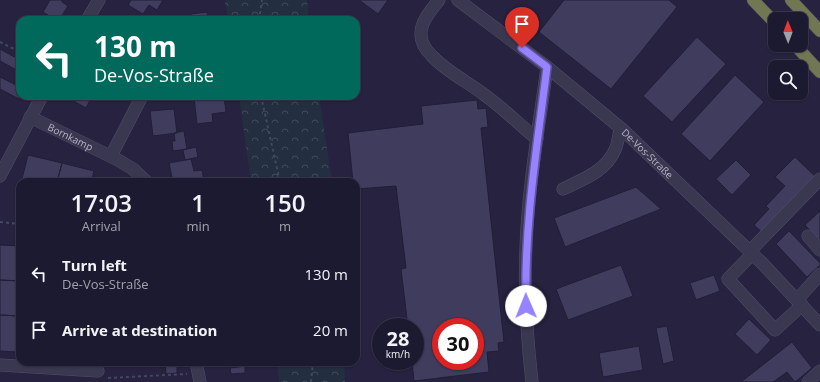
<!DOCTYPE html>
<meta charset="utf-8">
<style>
body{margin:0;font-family:"Open Sans",sans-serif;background:#252338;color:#f1f3f6;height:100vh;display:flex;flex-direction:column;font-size:15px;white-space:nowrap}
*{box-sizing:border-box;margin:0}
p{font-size:13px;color:#a0a1ab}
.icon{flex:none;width:22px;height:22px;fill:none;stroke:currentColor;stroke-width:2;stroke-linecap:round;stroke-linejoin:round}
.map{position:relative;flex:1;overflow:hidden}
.panel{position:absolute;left:16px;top:178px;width:344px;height:188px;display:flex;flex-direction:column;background:#1c1a30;border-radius:12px;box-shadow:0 1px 3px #0004,0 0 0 1px #3a384c}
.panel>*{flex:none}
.top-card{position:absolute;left:16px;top:16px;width:344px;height:84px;border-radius:12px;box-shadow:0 1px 3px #0004,0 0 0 1px #3a384c;background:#00695c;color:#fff;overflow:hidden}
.needle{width:26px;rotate:359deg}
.buttons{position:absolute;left:768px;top:12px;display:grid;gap:8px}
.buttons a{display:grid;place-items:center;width:40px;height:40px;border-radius:8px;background:#1c1a30;box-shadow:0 1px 3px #0004,0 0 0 1px #3a384c;font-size:20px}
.speed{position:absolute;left:372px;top:318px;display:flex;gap:8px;font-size:20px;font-weight:700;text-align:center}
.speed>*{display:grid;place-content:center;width:52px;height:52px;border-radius:50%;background:#1c1a30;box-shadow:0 1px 3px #0004,0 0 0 1px #3a384c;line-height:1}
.speed small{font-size:10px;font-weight:400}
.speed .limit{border:6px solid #d22;background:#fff;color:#111}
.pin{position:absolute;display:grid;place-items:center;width:34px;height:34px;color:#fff;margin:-41px -17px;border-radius:50% 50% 50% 0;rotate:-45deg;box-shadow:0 0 4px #0007}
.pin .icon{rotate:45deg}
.me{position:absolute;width:44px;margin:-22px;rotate:359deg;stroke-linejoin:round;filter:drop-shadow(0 0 3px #0008)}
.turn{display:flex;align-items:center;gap:14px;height:84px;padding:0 12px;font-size:18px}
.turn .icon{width:52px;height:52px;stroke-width:2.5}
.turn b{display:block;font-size:28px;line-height:34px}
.eta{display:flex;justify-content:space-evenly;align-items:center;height:68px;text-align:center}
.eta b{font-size:24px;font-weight:600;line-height:28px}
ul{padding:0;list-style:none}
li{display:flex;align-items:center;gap:12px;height:56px;padding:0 12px}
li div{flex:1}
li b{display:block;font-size:15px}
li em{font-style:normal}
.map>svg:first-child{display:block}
.forest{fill:url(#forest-crowns)}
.building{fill:#403c5e;stroke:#211e37;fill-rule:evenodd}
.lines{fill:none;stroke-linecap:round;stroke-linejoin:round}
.minor-casing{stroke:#524f67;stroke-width:13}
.highway-casing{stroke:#3f3c54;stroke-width:13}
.path{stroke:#3f4a5b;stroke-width:2;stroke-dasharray:3 3;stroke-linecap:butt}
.minor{stroke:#3a3750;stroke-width:12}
.highway{stroke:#717653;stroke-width:12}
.route-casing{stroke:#6255a6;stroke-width:10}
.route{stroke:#9783ff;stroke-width:7}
.labels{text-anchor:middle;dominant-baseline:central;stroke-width:3;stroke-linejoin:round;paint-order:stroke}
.street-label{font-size:10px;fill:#b6b3ca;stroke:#1f1c35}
</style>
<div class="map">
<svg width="820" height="382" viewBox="0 0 820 382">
<defs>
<pattern id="forest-crowns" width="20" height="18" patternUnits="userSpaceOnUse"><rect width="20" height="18" fill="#242e41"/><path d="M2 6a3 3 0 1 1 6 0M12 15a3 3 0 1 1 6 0" fill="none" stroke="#424a5b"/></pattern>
</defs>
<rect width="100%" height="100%" fill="#262240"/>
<path class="forest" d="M226,0H307L309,20H228L225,2Z
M239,96H319L332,182H251Z
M277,362H344L345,382H279Z"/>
<path class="building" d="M50,0H62V2L68,6L59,20H56L43,12Z
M131,0H163L157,10L149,5L143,14L128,5Z
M359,0H388L378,14Z
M564,0H669L677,7L611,89L539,32Z
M207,12L208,20H191V14Z
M697,37L726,64L672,122L643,96Z
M0,49L20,60V72L0,61Z
M735,75L764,102L710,161L681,134Z
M0,77L20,87L21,96L19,99L0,89Z
M65,96H92L86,108Z
M206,96H224L226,112L212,114L213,122L197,124L194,97Z
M477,100L478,109L486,108L488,127L481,128L504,342L498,343L499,351L487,352L489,372L414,381L412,361H415V327H408L401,269L406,268L396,186L356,189V182H353L348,133L423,124L421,106ZM441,327H475V361H441Z
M174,109L177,133L153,136L150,111Z
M184,131L187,149L173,151L172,141H175L174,133Z
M196,147L198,157L185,160L183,150Z
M28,155L62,163L57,182H37L22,179Z
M795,157L818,179L765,235L754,225L769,209L766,206L785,186L775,177Z
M191,159L194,171L202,170L204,181L198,182H173L169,163Z
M736,160L751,175L732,195L716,179Z
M62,163L94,171L91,182H57Z
M636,187L661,209L565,247L554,218Z
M820,211V241L805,225Z
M789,231L820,263V265L807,277L776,244Z
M0,245L20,246V281L0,280Z
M621,265L633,296L568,320L556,289Z
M714,275L720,291L696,300L690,283Z
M0,280L20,281L19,316L0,315Z
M0,315L19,316L17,352L0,351Z
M749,319L771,340L757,355L735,334Z
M667,326L674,361L663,364L656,328Z
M792,342L812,368L795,382L787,372L773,382H741Z
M639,346L643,370L603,377L599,353Z
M165,362H177V373L166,374Z
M245,366V373L231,374L230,368Z"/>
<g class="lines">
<defs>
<g id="minor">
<path d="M439,0C432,9 420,22 421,35C421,43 426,50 432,56C447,72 468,82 486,96C504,109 520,125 537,139"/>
<path id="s1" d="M458,0L547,67L623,130L762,263L820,325"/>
<path d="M87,20L99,0"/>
<path id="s2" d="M30,117L118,160L133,169L147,182"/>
<path d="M111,156L142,96"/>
<path d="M0,176L42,96"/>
<path d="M563,189C583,179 605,172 615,150C618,143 619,135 620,128"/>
<path d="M808,236L820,250"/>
<path d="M750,251L820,179"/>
<path d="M752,254L728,279L775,330L802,305"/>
<path d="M797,300L820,274"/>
<path d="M196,362L200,382"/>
<path d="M0,365L98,371"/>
<path d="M532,382C527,338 524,293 526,248C528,187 539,127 547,67"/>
<path d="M808,382L820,371"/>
</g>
<path id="highway" d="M753,0L775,23
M791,0L820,31
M795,45L820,72"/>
</defs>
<use href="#minor" class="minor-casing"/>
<use href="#highway" class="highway-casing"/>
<path class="path" d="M259,20L262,0
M0,42L20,52
M261,96L280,182
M0,222L20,224
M108,378L187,374
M311,382L313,362"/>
<use href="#minor" class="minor"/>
<use href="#highway" class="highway"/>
</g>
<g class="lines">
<defs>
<path id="route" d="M522,48L547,67C537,147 524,225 526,306"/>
</defs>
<use href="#route" class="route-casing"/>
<use href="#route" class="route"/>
</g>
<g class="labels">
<g class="street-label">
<text stroke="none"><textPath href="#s2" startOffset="45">Bornkamp</textPath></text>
<text stroke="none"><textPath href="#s1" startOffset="244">De-Vos-Straße</textPath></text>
</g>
</g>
</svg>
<div class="buttons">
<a><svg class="needle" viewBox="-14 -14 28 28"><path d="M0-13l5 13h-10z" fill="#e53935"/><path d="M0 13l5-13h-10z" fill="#a0a1ab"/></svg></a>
<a><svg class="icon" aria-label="search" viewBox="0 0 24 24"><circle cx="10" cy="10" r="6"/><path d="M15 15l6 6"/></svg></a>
</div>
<div class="speed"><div>28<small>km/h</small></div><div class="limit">30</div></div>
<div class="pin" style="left:522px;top:48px;background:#d93025"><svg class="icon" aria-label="arrive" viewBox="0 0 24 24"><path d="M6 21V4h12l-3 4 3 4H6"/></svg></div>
<svg class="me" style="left:526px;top:306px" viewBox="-20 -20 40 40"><circle r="19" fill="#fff"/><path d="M0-13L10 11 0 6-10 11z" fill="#9783ff"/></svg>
<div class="top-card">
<div class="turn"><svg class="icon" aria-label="left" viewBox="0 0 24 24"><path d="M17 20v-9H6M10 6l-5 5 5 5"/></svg><div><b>130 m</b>De-Vos-Straße</div></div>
</div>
<section class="panel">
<div class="eta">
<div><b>17:03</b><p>Arrival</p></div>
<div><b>1</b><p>min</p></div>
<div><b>150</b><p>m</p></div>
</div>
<ul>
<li><svg class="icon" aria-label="left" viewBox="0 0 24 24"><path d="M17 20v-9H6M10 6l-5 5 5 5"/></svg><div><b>Turn left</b><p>De-Vos-Straße</p></div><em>130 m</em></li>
<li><svg class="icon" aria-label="arrive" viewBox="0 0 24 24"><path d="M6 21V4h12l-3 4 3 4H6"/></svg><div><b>Arrive at destination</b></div><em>20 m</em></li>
</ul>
</section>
</div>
